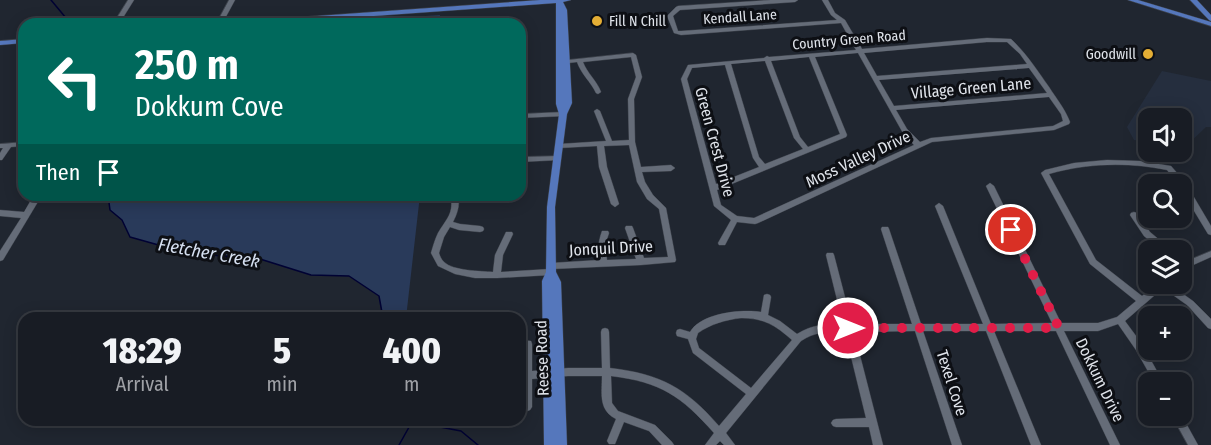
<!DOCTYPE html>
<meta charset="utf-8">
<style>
body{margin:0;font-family:"Fira Sans Condensed",sans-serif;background:#252931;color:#f1f3f6;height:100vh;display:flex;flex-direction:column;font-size:22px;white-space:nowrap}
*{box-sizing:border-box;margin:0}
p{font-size:20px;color:#9fa1a6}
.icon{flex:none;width:33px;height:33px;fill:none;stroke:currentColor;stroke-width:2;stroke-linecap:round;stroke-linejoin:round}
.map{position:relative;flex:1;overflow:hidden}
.panel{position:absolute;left:18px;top:312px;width:508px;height:114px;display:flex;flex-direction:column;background:#181c24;border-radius:18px;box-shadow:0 3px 15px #0003,0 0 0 2px #363a41}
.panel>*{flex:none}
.hud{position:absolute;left:18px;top:18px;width:508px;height:183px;border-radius:18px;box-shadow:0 3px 15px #0003,0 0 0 2px #363a41;background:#00695c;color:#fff;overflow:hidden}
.tools{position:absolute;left:1138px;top:108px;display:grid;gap:12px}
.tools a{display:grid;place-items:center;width:54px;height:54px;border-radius:12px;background:#181c24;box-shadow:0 3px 15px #0003,0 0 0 2px #363a41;font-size:30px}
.pin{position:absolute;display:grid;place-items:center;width:51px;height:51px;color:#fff;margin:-26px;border:3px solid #fff;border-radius:50%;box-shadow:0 2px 6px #0007}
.me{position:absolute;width:66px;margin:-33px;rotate:90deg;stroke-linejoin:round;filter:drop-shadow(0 0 4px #0008)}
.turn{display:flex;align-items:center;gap:21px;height:126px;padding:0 18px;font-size:27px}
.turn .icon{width:78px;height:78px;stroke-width:2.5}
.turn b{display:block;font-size:42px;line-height:51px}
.then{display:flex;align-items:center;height:57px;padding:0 18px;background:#0003;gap:12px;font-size:22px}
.eta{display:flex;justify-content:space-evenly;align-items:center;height:102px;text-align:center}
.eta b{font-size:36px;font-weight:800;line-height:42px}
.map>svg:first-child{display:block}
.built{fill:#252e3e}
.green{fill:#293a5a}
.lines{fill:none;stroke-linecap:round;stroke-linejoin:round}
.stream{stroke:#000233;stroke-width:1.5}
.minor-casing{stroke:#3d424b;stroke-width:1}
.major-casing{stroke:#3d424b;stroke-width:1}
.minor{fill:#656c78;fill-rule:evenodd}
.major{fill:#5577bc;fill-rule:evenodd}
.route{stroke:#e11d48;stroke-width:10;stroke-dasharray:0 18}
.poi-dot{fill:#e4ae35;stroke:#0d0f14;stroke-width:2}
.labels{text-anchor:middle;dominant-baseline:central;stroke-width:6;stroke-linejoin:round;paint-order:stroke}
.far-street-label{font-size:14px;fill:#e0e4eb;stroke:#0d0f14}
.far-poi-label{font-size:14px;fill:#e0e4eb;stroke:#0d0f14;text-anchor:start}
.street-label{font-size:16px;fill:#e0e4eb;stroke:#0d0f14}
.water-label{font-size:18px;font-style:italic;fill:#d6e0f1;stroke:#0d0f14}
</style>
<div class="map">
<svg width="1211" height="445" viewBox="0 0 1211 445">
<rect width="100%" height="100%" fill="#202630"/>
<path class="built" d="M1162,71L1211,81V127H1206L1185,147H1182V118H1149V142L1134,140L1127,127Z"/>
<path class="green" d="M440,15L439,24H310Z
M108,195H420L406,318H383L379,296L349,276L311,275L260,259L232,255L187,253L130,237L122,220L110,210Z"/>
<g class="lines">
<path class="stream" d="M51,0L71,24
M108,195L110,210L122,220L130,237L187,253L260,259L311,275L349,276L379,296L383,318
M432,420L440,427L461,431L478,445
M399,445L413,420"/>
<defs>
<path id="minor" d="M128,0H134L119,24H113Z
M229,0H235L222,24H216Z
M771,0H798L795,2L680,10L673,16L678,31H681L837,20L831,15L822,0H828L835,13L845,20L862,49L987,38L1011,39C1026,53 1037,70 1049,87C1056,98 1065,109 1070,122L1069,124L1054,130L932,142L758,223L755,224L737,222L725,245H719L718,243L731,220L714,206L681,79L688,65L764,58L767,56L769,57L856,50L841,23L681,35L674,33L667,16L676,7L678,6ZM987,42H1007L1020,54L1027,64L877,76L864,53ZM858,53L903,133L914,145L754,218L737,216L721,205L717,190L846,137L847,135L815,57ZM809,57L840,134L808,147L800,137L771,61ZM765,61L794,138L803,149L765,164L759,157L731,64ZM725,65L753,158L759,167L716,184L687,79L692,68ZM1029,68L1047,93L894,106L879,80ZM1049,97L1061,114L1063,121L1053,126L931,138L920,142L907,129L896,110Z
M633,53L636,55L642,77L634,99L635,142L641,167L671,165L675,168L671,171L642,172L645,182L653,195L666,208L676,260L675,262L641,265L552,269L555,272L554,274L551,275L497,278H475L455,274L438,266L431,253C433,246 435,239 438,233C446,219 455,213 450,195H458C460,205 458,212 453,222L460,224L480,226L483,227L484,229L483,231L480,232L459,230L450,227L444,237L439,253C440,256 441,259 444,262C453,271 481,271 493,272L495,255L506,232H512L513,234L503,255L501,272L550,269L547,266L548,264L551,263L599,260C598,249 598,242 602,231H608L609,233L605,245L607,260L636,259L625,228L626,226H632L633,228L644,258L668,257L659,209L647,199L637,182L629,145L604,146L607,167L619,204L615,207L611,204L599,167L597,146L559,148L556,146L559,144L606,141L594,111L597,109L600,111L612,141L629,140L628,99L636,77L631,57L583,62C587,73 597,81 601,92L598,94L596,93C591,82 581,74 577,62L560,64L557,62L558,61Z
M563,112H565L566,114L565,116L520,118V114Z
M521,133H525L526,135L522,141H520Z
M24,142V146L11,147L2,160H0V153L3,148H0V144Z
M557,156L560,158L559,160L520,162V157Z
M1107,160L1140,161L1171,166L1185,182L1211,226V235L1208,234L1182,191V184H1178L1167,170C1128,162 1087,163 1049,174L1096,260L1142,296L1157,284H1169L1193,301L1211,319V329L1208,328L1187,305L1163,288L1125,321L1142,344L1163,382H1154L1136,350L1118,324L1098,331H1064L1120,445H1110L1056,331H994L1041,445H1031L986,331H923L962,445H952L915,331L854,332L883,445H873L869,427H836L833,426L831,423L833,420L836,419L866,418L845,332C828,332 816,331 801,341L726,433L735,445H724L720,441L716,445H705L714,433C681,396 661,382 611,376L612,403L618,411L655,425L672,442L674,445H662L649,431L624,422L615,444H609L607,441L616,419C598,410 602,393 602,376H568L532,379V407L530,410L527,411L524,410L522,407L524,348H520V340L531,341L532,344V371L568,368H602L601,332L602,329L605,328L608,329L609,332L610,368C661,374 686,388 719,426L746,394L693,353L688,339L677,336L676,333L677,330L680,329L690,332C701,313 741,309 761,312L764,295L767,294L770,295L771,297L768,315L780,321L797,334C813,324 826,324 843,324L826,255L827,253H833L834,255L852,324H912L881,229L882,227H888L889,229L921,324H983L935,206L939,203L943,206L991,324L1052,323L986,186L990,183L994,186L1061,323H1098L1117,317L1136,301L1090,264L1041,173L1045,170L1074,163ZM741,318C764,318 775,325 792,340L751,388L699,348L696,339L698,333C711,324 725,320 741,318Z
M34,195H42L3,260L0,261V251L21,218L0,216V210L24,212Z
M1134,212L1137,213L1150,232L1169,248L1170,250H1161L1144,236L1130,215L1131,213Z
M1211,251V257L1182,270V263Z
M1172,416H1182L1198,445H1188Z"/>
<path id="major" d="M540,0H571L563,2L567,10L572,103L567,114L555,207L556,272L561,282L567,445H544L542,281L546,272L547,207L559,114L556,104V3L262,24H230L233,22Z
M1128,0H1138L1211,22V26Z
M1190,0H1197L1211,15V21L1209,20Z
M24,39V43L0,45V41Z"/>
</defs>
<use href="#minor" class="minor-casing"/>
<use href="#major" class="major-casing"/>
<use href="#minor" class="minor"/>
<use href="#major" class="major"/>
</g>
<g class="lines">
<path class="route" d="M848,328H1059L1011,230"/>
</g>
<g class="poi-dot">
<circle cx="597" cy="21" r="6"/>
<circle cx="1148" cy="54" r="6"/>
</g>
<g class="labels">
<g class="far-street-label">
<text transform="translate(740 17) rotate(-4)">Kendall Lane</text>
<text transform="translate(849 40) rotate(-5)">Country Green Road</text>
</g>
<g class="far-poi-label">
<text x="609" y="21">Fill N Chill</text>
<text x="1136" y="54" text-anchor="end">Goodwill</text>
</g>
<g class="street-label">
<text transform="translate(971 88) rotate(-5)">Village Green Lane</text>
<text transform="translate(715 142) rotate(75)">Green Crest Drive</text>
<text transform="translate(858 159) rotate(-25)">Moss Valley Drive</text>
<text transform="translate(611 248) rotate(-3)">Jonquil Drive</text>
<text transform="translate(542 358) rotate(-92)">Reese Road</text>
<text transform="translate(1100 380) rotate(64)">Dokkum Drive</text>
<text transform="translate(952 383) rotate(72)">Texel Cove</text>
</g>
<g class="water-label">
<text transform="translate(209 253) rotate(10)">Fletcher Creek</text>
</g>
</g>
</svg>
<div class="tools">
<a><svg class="icon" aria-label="sound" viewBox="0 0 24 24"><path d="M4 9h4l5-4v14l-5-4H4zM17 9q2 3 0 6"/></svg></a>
<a><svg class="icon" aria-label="search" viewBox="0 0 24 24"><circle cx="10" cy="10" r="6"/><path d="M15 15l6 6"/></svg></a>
<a><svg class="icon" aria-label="layers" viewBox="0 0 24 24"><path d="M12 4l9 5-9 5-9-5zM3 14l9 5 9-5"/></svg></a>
<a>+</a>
<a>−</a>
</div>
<div class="pin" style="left:1011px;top:230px;background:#d93025"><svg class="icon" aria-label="arrive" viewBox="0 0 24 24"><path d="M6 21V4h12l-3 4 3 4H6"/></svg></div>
<svg class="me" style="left:848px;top:328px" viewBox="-20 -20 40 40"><circle r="17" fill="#e11d48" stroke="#fff" stroke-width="3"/><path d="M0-11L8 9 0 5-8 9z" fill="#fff"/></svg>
<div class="hud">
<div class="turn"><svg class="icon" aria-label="left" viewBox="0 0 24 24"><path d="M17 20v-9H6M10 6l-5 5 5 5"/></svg><div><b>250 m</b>Dokkum Cove</div></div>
<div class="then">Then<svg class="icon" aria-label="arrive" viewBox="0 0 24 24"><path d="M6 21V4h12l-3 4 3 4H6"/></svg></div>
</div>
<section class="panel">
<div class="eta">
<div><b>18:29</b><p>Arrival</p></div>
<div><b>5</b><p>min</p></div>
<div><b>400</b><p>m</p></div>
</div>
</section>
</div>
